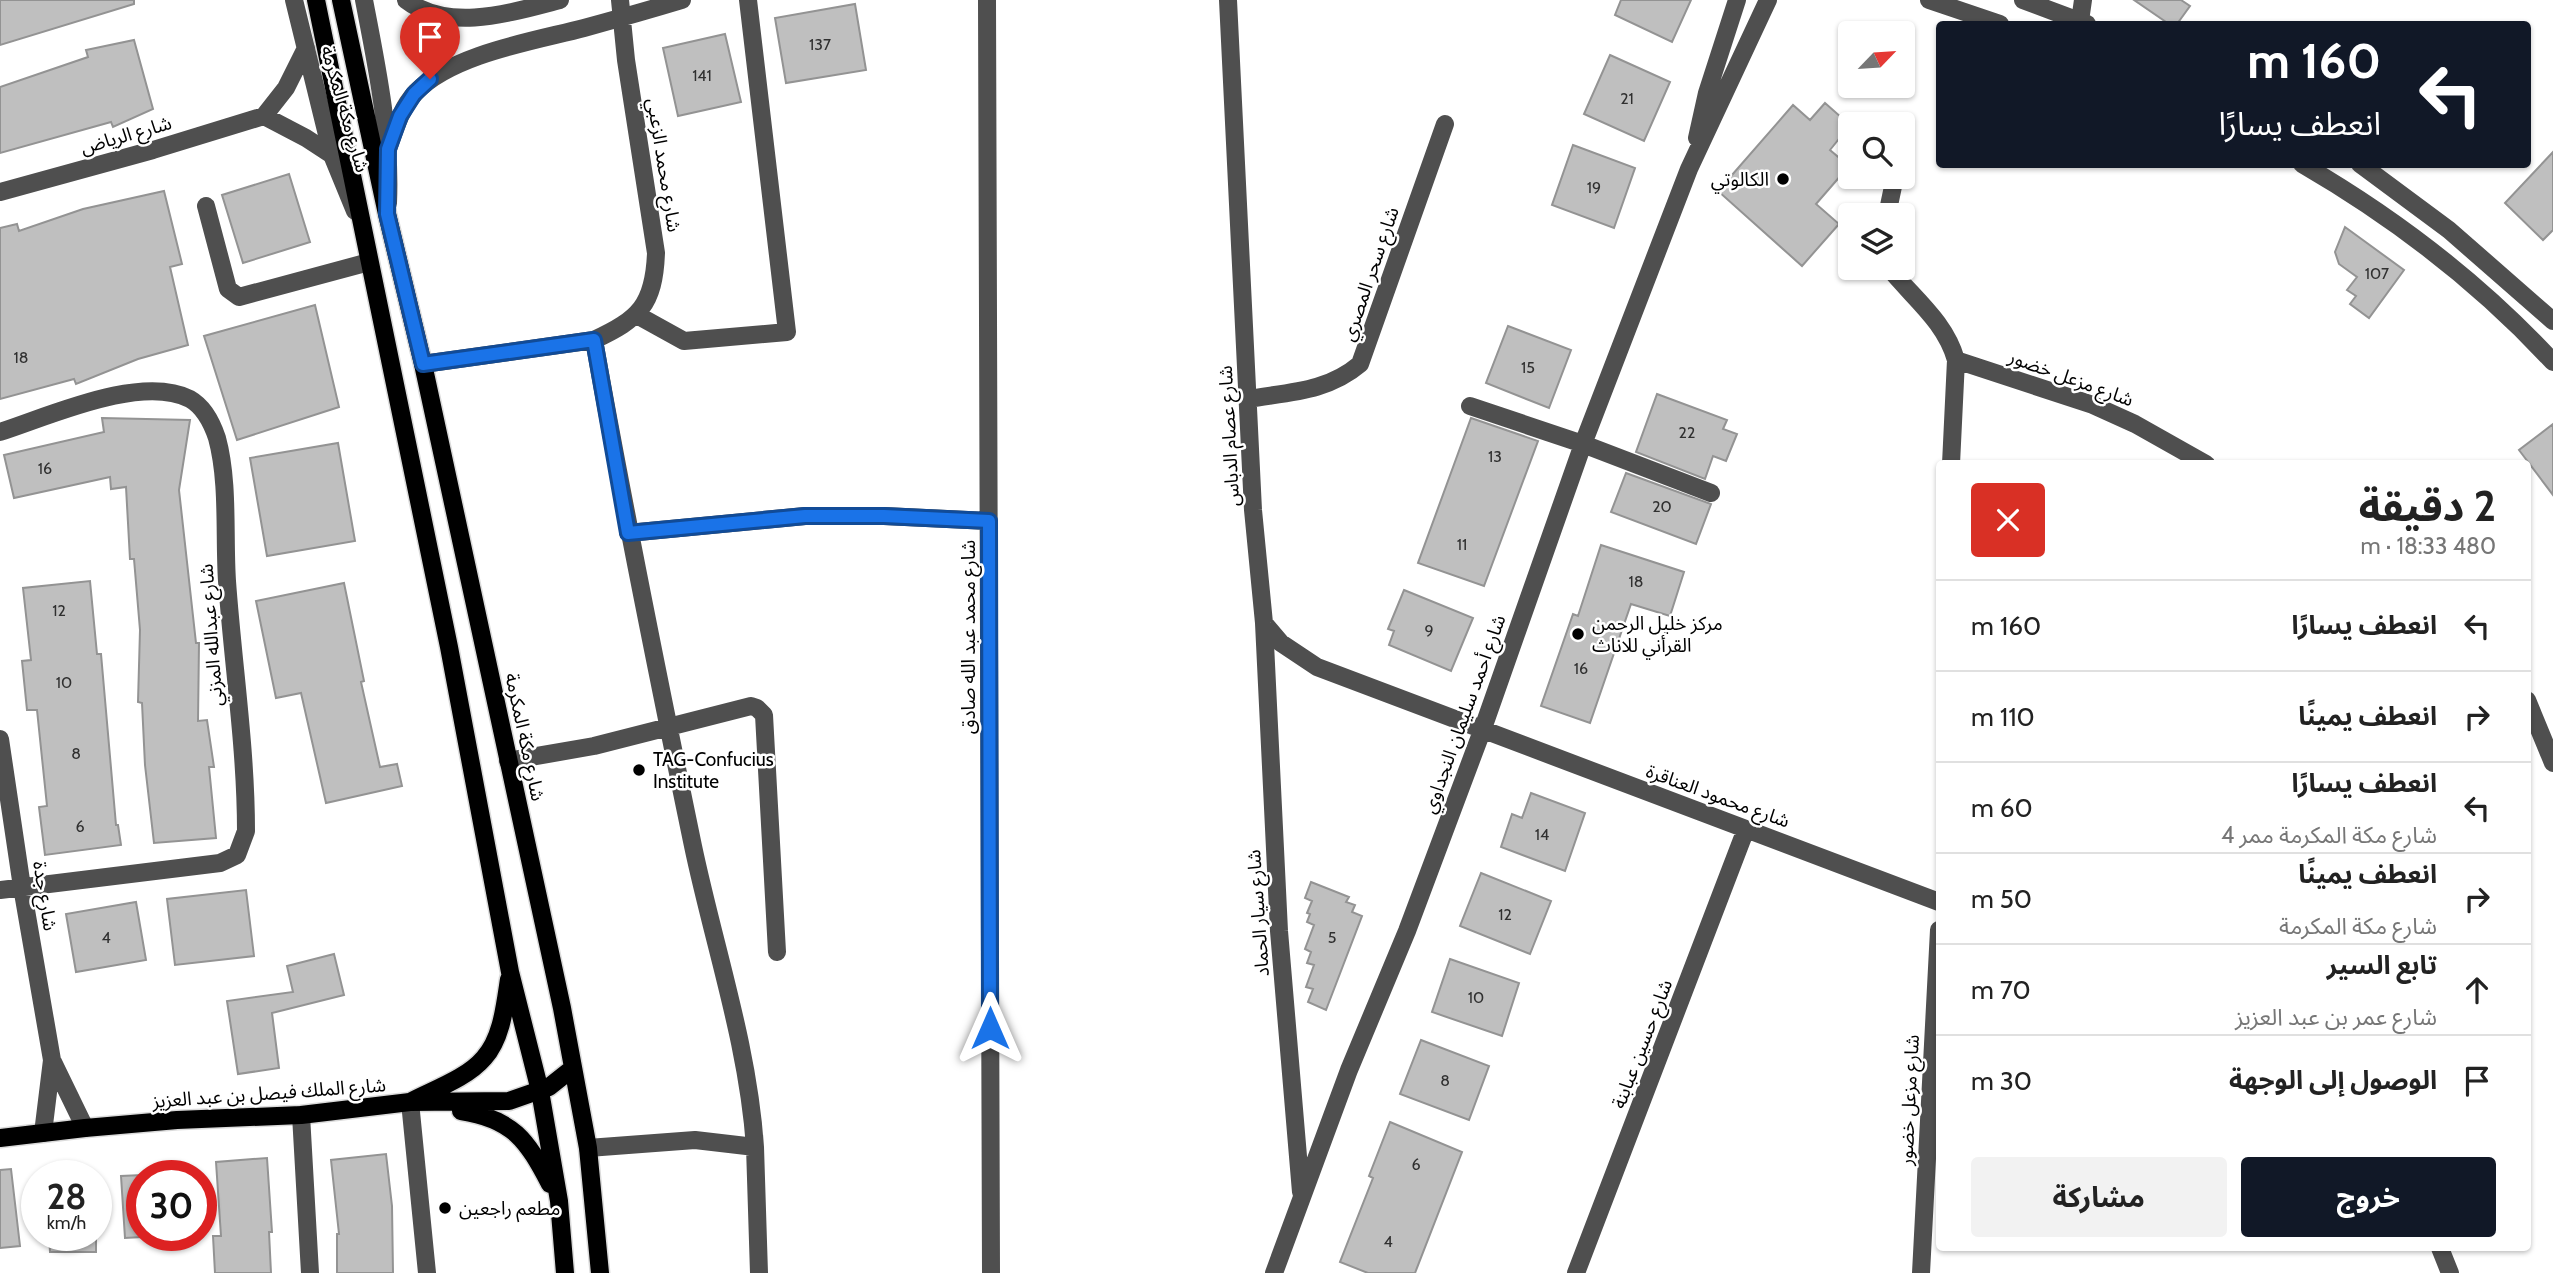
<!DOCTYPE html>
<html lang="ar">
<meta charset="utf-8">
<style>
body{margin:0;font-family:Cabin,"Noto Sans Arabic",sans-serif;background:#f2f2f2;color:#222;direction:rtl;height:100vh;display:flex;flex-direction:column;font-size:26px;white-space:nowrap}
*{box-sizing:border-box;margin:0}
p{font-size:23px;color:#767676}
.icon{flex:none;width:38px;height:38px;fill:none;stroke:currentColor;stroke-width:2;stroke-linecap:round;stroke-linejoin:round}
.map{position:relative;flex:1;overflow:hidden;direction:ltr}
.sheet{position:absolute;left:1936px;top:460px;width:595px;height:791px;display:flex;flex-direction:column;background:#fff;border-radius:7px;box-shadow:0 2px 5px #0004;direction:rtl}
.sheet>*{flex:none}
.top-card{position:absolute;left:1936px;top:21px;width:595px;height:147px;border-radius:7px;box-shadow:0 2px 5px #0004;direction:rtl;background:#111827;color:#fff;overflow:hidden}
.needle{width:46px;rotate:65deg}
.tools{position:absolute;left:1838px;top:21px;display:grid;gap:14px}
.tools a{display:grid;place-items:center;width:77px;height:77px;border-radius:7px;background:#fff;box-shadow:0 2px 5px #0004;font-size:35px}
.speed{position:absolute;left:21px;top:1160px;display:flex;gap:14px;font-size:35px;font-weight:700;text-align:center}
.speed>*{display:grid;place-content:center;width:91px;height:91px;border-radius:50%;background:#fff;box-shadow:0 2px 5px #0004;line-height:1}
.speed small{font-size:18px;font-weight:400}
.speed .limit{border:10px solid #d22;background:#fff;color:#111}
.pin{position:absolute;display:grid;place-items:center;width:60px;height:60px;color:#fff;margin:-72px -30px;border-radius:50% 50% 50% 0;rotate:-45deg;box-shadow:0 0 7px #0007}
.pin .icon{rotate:45deg}
.me{position:absolute;width:77px;margin:-38px;rotate:0deg;stroke-linejoin:round;filter:drop-shadow(0 0 5px #0008)}
.turn{display:flex;align-items:center;gap:24px;height:147px;padding:0 35px;font-size:32px}
.turn .icon{width:91px;height:91px;stroke-width:2.5}
.turn b{display:block;font-size:49px;line-height:60px}
.round{display:grid;place-items:center;flex:none;width:74px;height:74px;border-radius:7px;background:#f2f2f2}
.headline{display:flex;align-items:center;justify-content:space-between;height:119px;padding:0 35px}
h1{font-size:42px;font-weight:700;line-height:52px}
.button{display:flex;gap:14px;margin-top:auto;padding:14px 35px}
.button a{flex:1;height:80px;border-radius:7px;background:#111827;color:#fff;font-size:28px;font-weight:700;line-height:80px;text-align:center}
.button a+a{background:#f2f2f2;color:#222}
ul{padding:0;list-style:none}
li{display:flex;align-items:center;gap:21px;height:91px;padding:0 35px;border-top:2px solid #e0e0e0}
li div{flex:1}
li b{display:block;font-size:26px}
li em{font-style:normal}
.map>svg:first-child{display:block}
.building{fill:#bfbfbf;stroke:#939393;stroke-width:2}
.lines{fill:none;stroke-linecap:round;stroke-linejoin:round}
.major-casing{stroke:#dbdbdb;stroke-width:21}
.minor{stroke:#4f4f4f;stroke-width:18}
.major{stroke:#000;stroke-width:18}
.route-casing{stroke:#114b97;stroke-width:18}
.route{stroke:#1a73e8;stroke-width:12}
.poi-dot{fill:#000;stroke:#fff;stroke-width:2.5}
.labels{text-anchor:middle;dominant-baseline:central;stroke-width:5;stroke-linejoin:round;paint-order:stroke}
.number-label{font-size:16px;fill:#303030}
.street-label{font-size:19px;fill:#000;stroke:#fff}
.poi-label{font-size:19px;fill:#000;stroke:#fff;text-anchor:start}
</style>
<div class="map">
<svg width="2553" height="1273" viewBox="0 0 2553 1273">
<rect width="100%" height="100%" fill="#fff"/>
<path class="building" d="M0,0H134V4L0,45Z
M1621,0H1691L1672,42L1615,15Z
M2134,0H2181L2190,6L2177,24H2169Z
M855,4L866,70L786,83L775,18Z
M725,34L741,102L678,116L663,48Z
M134,40L153,109L113,127L111,122L0,153V87L88,57L86,50Z
M1610,55L1670,82L1644,141L1584,114Z
M1825,103L1850,125L1830,150L1849,166L1816,204L1839,224L1802,266L1718,191L1793,105L1810,120Z
M1573,145L1635,168L1614,228L1552,205Z
M2553,152V230L2543,240L2505,203Z
M289,174L310,242L243,263L222,195Z
M164,191L182,264L170,267L188,345L138,359L76,384L74,379L0,399V228L17,224L19,231L83,209Z
M2345,227L2404,270L2369,318L2350,304L2356,296L2347,290L2357,277L2339,264L2335,252Z
M315,305L339,407L237,440L204,336Z
M1508,326L1571,350L1549,408L1486,383Z
M1657,394L1727,420L1723,429L1737,434L1726,461L1713,456L1705,479L1636,452Z
M102,418L190,420L179,490L196,643H199L198,721L207,720L214,767H209L216,838L154,843L145,765L142,703L138,702L140,630L134,559H130L126,487L111,489L110,477L14,498L4,455L104,432Z
M1471,418L1538,441L1484,586L1418,563Z
M2553,424V495L2519,450Z
M338,443L355,541L267,556L250,458Z
M1626,473L1711,504L1696,544L1611,512Z
M1601,545L1684,572L1670,616L1631,604L1590,723L1541,706L1573,614L1578,616Z
M90,581L97,654H101L116,825H118L121,845L45,855L39,807L47,806L37,710H27L22,661L31,660L23,588Z
M344,583L364,681L361,682L380,767L397,764L402,786L326,803L301,693L276,698L256,601Z
M1404,590L1473,618L1451,671L1389,645L1394,631L1388,629Z
M1531,793L1585,813L1565,871L1501,847L1512,814L1522,818Z
M1481,873L1551,901L1530,954L1460,926Z
M1311,882L1349,897L1346,902L1355,905L1352,912L1362,916L1326,1010L1308,1002L1313,989L1306,987L1314,965L1307,963L1311,952L1305,949L1314,925L1307,922L1310,914L1307,913L1312,901L1305,898Z
M246,890L254,956L175,965L167,899Z
M136,902L146,960L76,972L66,914Z
M334,954L344,995L272,1013L279,1068L238,1074L227,1001L293,992L287,966Z
M1450,959L1519,983L1502,1036L1432,1012Z
M1421,1040L1489,1066L1469,1120L1400,1094Z
M1390,1122L1462,1152L1415,1273H1368L1340,1262L1373,1178L1369,1176Z
M386,1154L392,1206L393,1273H337V1234H339L331,1160Z
M267,1158L272,1232H269L271,1273H215L213,1236H221L216,1162Z
M11,1169L20,1246L0,1248V1170Z
M142,1175V1237L125,1238L121,1176Z
M49,1236H96V1252H50Z"/>
<g class="lines">
<defs>
<path id="major" d="M316,0L449,647L510,972L540,1091L559,1201L565,1273
M341,0L387,214L423,364L562,1008L588,1148L600,1273
M412,1101C435,1089 467,1078 484,1058C502,1038 505,1005 509,979
M461,1111C513,1119 527,1140 550,1184
M0,1138L85,1128L177,1120L301,1115L410,1102L509,1101L549,1087L573,1068"/>
</defs>
<use href="#major" class="major-casing"/>
<path class="minor" d="M294,0L332,155L355,211
M364,0C377,67 391,134 388,203
M406,0C449,33 513,12 560,0
M987,0L991,1273
M1228,0L1253,510L1264,623L1281,643L1317,667L1939,902
M1929,0L2000,24
M2023,0L2087,24
M2080,21L2083,0
M264,116L306,138L332,155
M1697,138L1707,93L1737,0
M388,149C395,129 401,108 416,92C452,54 534,41 584,28C617,19 649,10 682,0
M2302,164C2395,218 2480,283 2553,362
M2360,164L2449,230L2553,321
M0,192L153,150L264,116L286,88L306,48
M206,206L228,289L239,297L369,262
M1887,215L1895,177
M1889,268C1913,298 1945,321 1956,360L1951,464
M637,315L684,341L787,332L748,0
M594,340C624,509 658,677 693,846C714,946 748,1044 755,1147
M1956,360L2093,405L2135,424L2206,464
M423,364L594,340C639,319 654,305 656,253L626,60L620,0
M1248,399C1289,392 1327,392 1360,364L1445,124
M1470,406L1583,444L1711,493
M0,432C50,416 141,374 190,399C204,407 212,423 217,438C229,482 224,536 227,581C233,665 246,748 246,831L237,855L220,863L0,890
M628,533L805,516H884L989,521
M1264,623L1279,931L1301,1192
M2527,700L2553,763
M0,739L22,887L52,1060L85,1128
M508,761L594,746L751,706L757,708L764,715L777,952
M410,1102L427,1273
M301,1115L310,1273
M43,1133L52,1060
M588,1148L695,1140L755,1147L759,1273
M2440,1248L2450,1273
M1274,1273L1349,1070L1407,931L1482,731L1583,444L1689,169L1768,0
M1576,1273L1746,829
M1921,1273L1939,930"/>
<use href="#major" class="major"/>
</g>
<g class="lines">
<defs>
<path id="route" d="M430,79L414,94L400,116L388,149L387,214L423,364L594,340L628,533L805,516H884L989,521L990,1028"/>
</defs>
<use href="#route" class="route-casing"/>
<use href="#route" class="route"/>
</g>
<g class="poi-dot">
<circle cx="1783" cy="179" r="7"/>
<circle cx="1578" cy="634" r="7"/>
<circle cx="639" cy="770" r="7"/>
<circle cx="445" cy="1208" r="7"/>
</g>
<g class="labels">
<g class="number-label">
<text x="820" y="44">137</text>
<text x="702" y="75">141</text>
<text x="1627" y="98">21</text>
<text x="1594" y="187">19</text>
<text x="2377" y="273">107</text>
<text x="21" y="357">18</text>
<text x="1528" y="367">15</text>
<text x="1687" y="432">22</text>
<text x="1495" y="456">13</text>
<text x="45" y="468">16</text>
<text x="1662" y="506">20</text>
<text x="1462" y="544">11</text>
<text x="1636" y="581">18</text>
<text x="59" y="610">12</text>
<text x="1429" y="630">9</text>
<text x="1581" y="668">16</text>
<text x="64" y="682">10</text>
<text x="76" y="753">8</text>
<text x="80" y="826">6</text>
<text x="1542" y="834">14</text>
<text x="1505" y="914">12</text>
<text x="106" y="937">4</text>
<text x="1332" y="937">5</text>
<text x="1476" y="997">10</text>
<text x="1445" y="1080">8</text>
<text x="1416" y="1164">6</text>
<text x="1388" y="1241">4</text>
</g>
<g class="street-label">
<text transform="translate(345 109) rotate(74)">شارع مكة المكرمة</text>
<text transform="translate(126 135) rotate(-16)">شارع الرياض</text>
<text transform="translate(664 165) rotate(81)">شارع محمد الزعبي</text>
<text transform="translate(1370 274) rotate(-71)">شارع سحر المصري</text>
<text transform="translate(2071 378) rotate(20)">شارع مزعل خضور</text>
<text transform="translate(1229 436) rotate(-93)">شارع عصام الدباس</text>
<text transform="translate(211 635) rotate(-94)">شارع عبدالله المزني</text>
<text transform="translate(968 637) rotate(-90)">شارع محمد عبد الله صادق</text>
<text transform="translate(1464 714) rotate(-70)">شارع أحمد سليمان النجداوي</text>
<text transform="translate(525 737) rotate(78)">شارع مكة المكرمة</text>
<text transform="translate(1718 796) rotate(20)">شارع محمود العناقرة</text>
<text transform="translate(45 896) rotate(81)">شارع جدة</text>
<text transform="translate(1258 913) rotate(-94)">شارع سيار الحماد</text>
<text transform="translate(1642 1044) rotate(-69)">شارع حسين عبابنة</text>
<text transform="translate(269 1093) rotate(-4)">شارع الملك فيصل بن عبد العزيز</text>
<text transform="translate(1909 1100) rotate(-87)">شارع مزعل خضور</text>
</g>
<g class="poi-label">
<text x="1769" y="179" text-anchor="end">الكالوتي</text>
<text x="1592" y="623">مركز خليل الرحمن<tspan x="1592" dy="22">القرأني للاناث</tspan></text>
<text x="653" y="759">TAG-Confucius<tspan x="653" dy="22">Institute</tspan></text>
<text x="459" y="1208">مطعم راجعين</text>
</g>
</g>
</svg>
<div class="tools">
<a><svg class="needle" viewBox="-14 -14 28 28"><path d="M0-13l5 13h-10z" fill="#e53935"/><path d="M0 13l5-13h-10z" fill="#767676"/></svg></a>
<a><svg class="icon" aria-label="search" viewBox="0 0 24 24"><circle cx="10" cy="10" r="6"/><path d="M15 15l6 6"/></svg></a>
<a><svg class="icon" aria-label="layers" viewBox="0 0 24 24"><path d="M12 4l9 5-9 5-9-5zM3 14l9 5 9-5"/></svg></a>
</div>
<div class="speed"><div>28<small>km/h</small></div><div class="limit">30</div></div>
<div class="pin" style="left:430px;top:79px;background:#d93025"><svg class="icon" aria-label="arrive" viewBox="0 0 24 24"><path d="M6 21V4h12l-3 4 3 4H6"/></svg></div>
<svg class="me" style="left:990px;top:1028px" viewBox="-20 -20 40 40"><path d="M0-17L14 15 0 8-14 15z" fill="#1a73e8" stroke="#fff" stroke-width="4"/></svg>
<div class="top-card">
<div class="turn"><svg class="icon" aria-label="left" viewBox="0 0 24 24"><path d="M17 20v-9H6M10 6l-5 5 5 5"/></svg><div><b>160 m</b>انعطف يسارًا</div></div>
</div>
<section class="sheet">
<div class="headline"><div><h1>2 دقيقة</h1><p>480 m · 18:33</p></div><a class="round" style="background:#d93025;color:#fff"><svg class="icon" aria-label="close" viewBox="0 0 24 24"><path d="M6 6l12 12M18 6L6 18"/></svg></a></div>
<ul>
<li><svg class="icon" aria-label="left" viewBox="0 0 24 24"><path d="M17 20v-9H6M10 6l-5 5 5 5"/></svg><div><b>انعطف يسارًا</b></div><em>160 m</em></li>
<li><svg class="icon" aria-label="right" viewBox="0 0 24 24"><path d="M7 20v-9h11M14 6l5 5-5 5"/></svg><div><b>انعطف يمينًا</b></div><em>110 m</em></li>
<li><svg class="icon" aria-label="left" viewBox="0 0 24 24"><path d="M17 20v-9H6M10 6l-5 5 5 5"/></svg><div><b>انعطف يسارًا</b><p>شارع مكة المكرمة ممر 4</p></div><em>60 m</em></li>
<li><svg class="icon" aria-label="right" viewBox="0 0 24 24"><path d="M7 20v-9h11M14 6l5 5-5 5"/></svg><div><b>انعطف يمينًا</b><p>شارع مكة المكرمة</p></div><em>50 m</em></li>
<li><svg class="icon" aria-label="ahead" viewBox="0 0 24 24"><path d="M12 20V5M6 11l6-6 6 6"/></svg><div><b>تابع السير</b><p>شارع عمر بن عبد العزيز</p></div><em>70 m</em></li>
<li><svg class="icon" aria-label="arrive" viewBox="0 0 24 24"><path d="M6 21V4h12l-3 4 3 4H6"/></svg><div><b>الوصول إلى الوجهة</b></div><em>30 m</em></li>
</ul>
<div class="button"><a>خروج</a><a>مشاركة</a></div>
</section>
</div>
